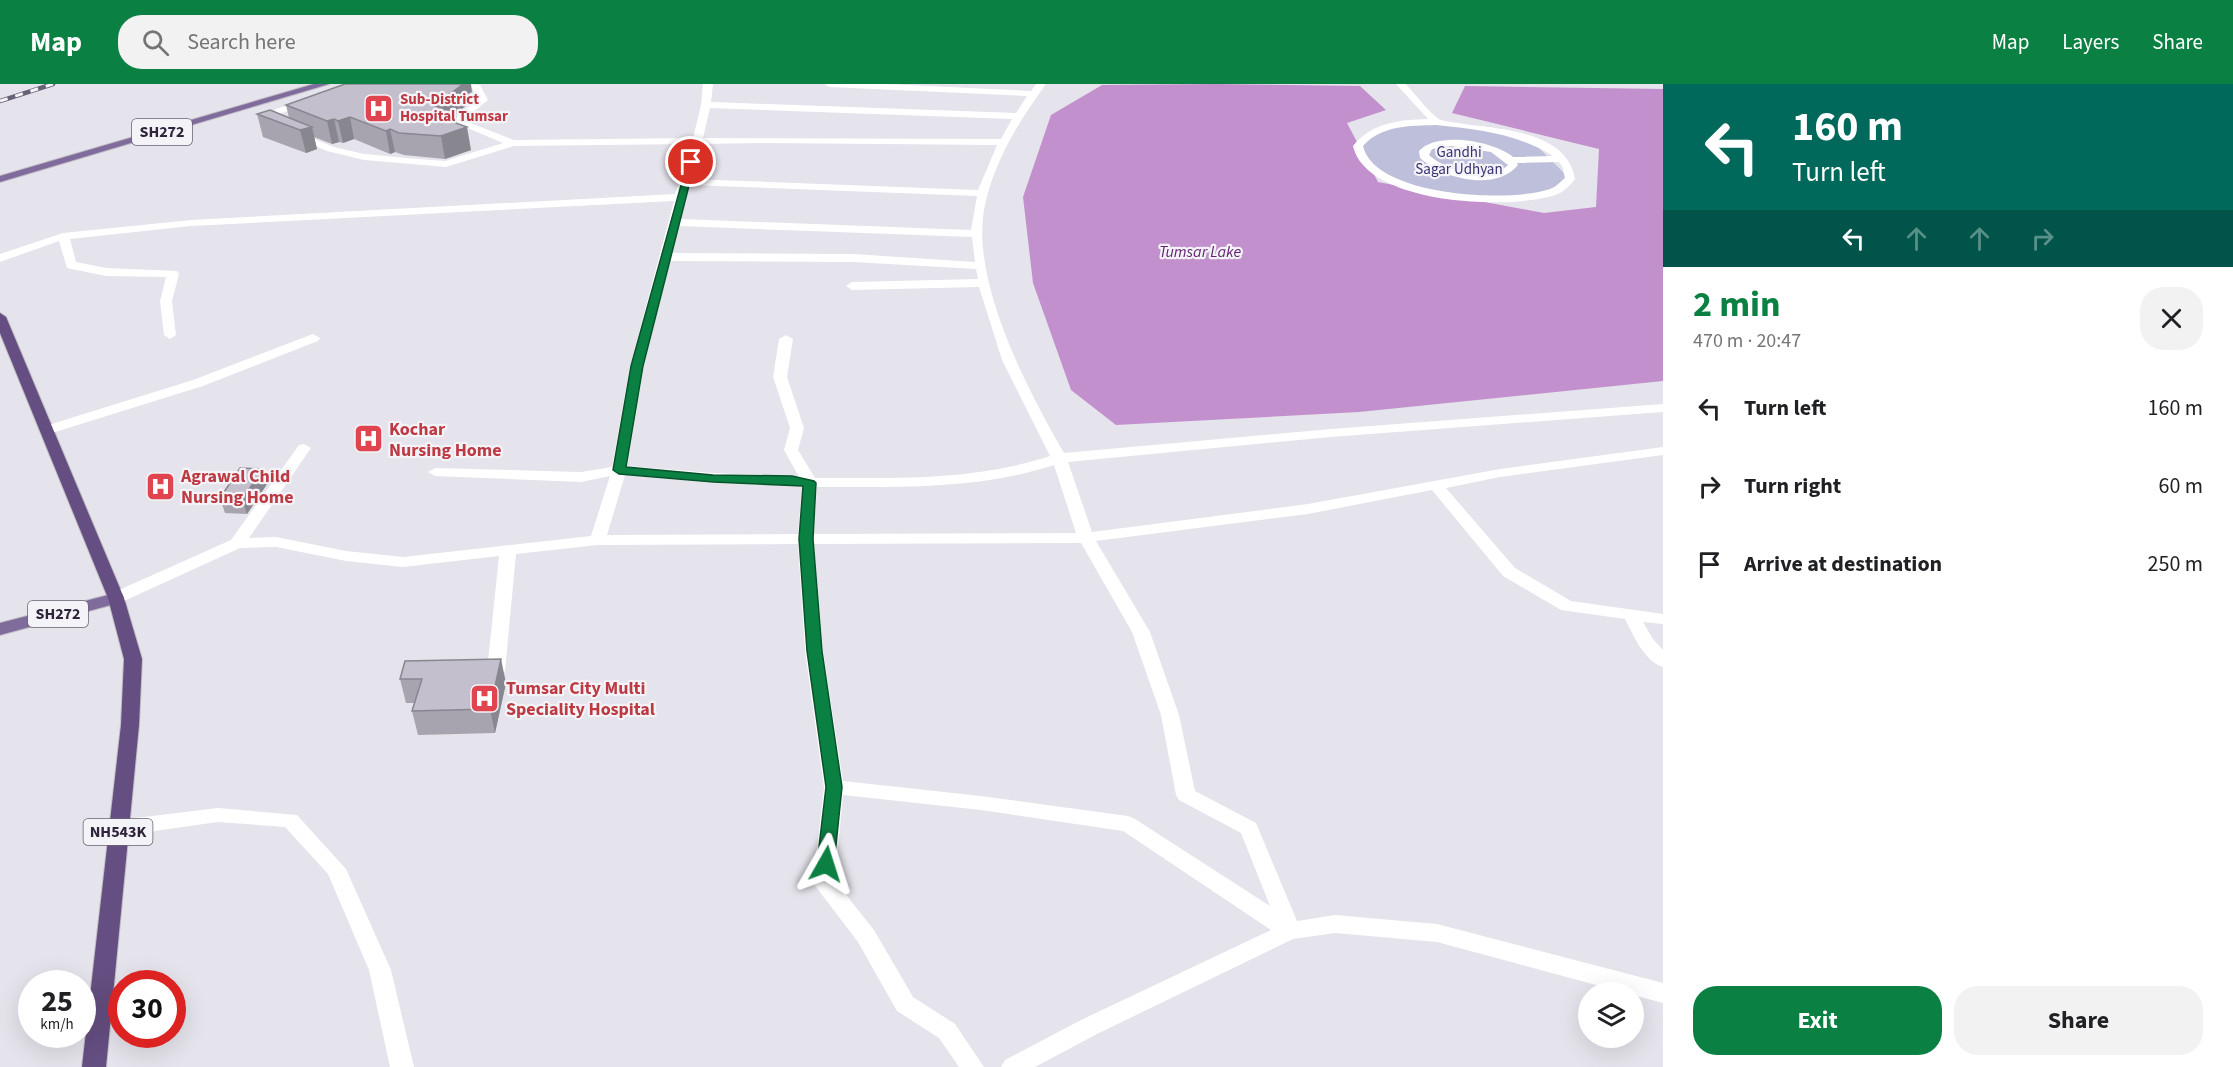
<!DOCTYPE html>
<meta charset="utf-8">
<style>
body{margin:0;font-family:"Source Sans 3",sans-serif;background:#f2f2f2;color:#202124;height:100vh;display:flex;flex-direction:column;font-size:22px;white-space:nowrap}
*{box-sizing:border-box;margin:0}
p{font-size:20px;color:#757577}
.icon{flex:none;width:33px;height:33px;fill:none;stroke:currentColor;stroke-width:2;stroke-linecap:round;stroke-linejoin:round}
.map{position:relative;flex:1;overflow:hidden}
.drawer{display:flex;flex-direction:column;background:#fff;width:570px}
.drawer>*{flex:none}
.guide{background:#00695c;color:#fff;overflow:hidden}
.fabs{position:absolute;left:1578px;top:898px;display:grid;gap:12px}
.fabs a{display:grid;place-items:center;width:66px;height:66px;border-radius:50%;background:#fff;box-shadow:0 6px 24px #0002;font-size:30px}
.speed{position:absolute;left:18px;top:886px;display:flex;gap:12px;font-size:30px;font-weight:700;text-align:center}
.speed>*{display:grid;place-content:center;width:78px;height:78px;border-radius:50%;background:#fff;box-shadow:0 6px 24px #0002;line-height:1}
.speed small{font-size:15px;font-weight:400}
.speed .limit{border:9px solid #d22;background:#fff;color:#111}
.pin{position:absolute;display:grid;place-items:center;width:51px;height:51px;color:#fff;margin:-26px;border:3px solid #fff;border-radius:50%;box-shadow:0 2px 6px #0007}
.me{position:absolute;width:66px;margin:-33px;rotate:6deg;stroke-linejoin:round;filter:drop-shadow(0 0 4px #0008)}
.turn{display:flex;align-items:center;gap:21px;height:126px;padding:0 30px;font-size:27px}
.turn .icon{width:78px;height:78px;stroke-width:2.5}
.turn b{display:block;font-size:42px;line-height:51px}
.lanes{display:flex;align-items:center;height:57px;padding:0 30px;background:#0003;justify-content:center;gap:30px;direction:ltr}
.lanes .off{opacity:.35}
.round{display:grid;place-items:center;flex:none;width:63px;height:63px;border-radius:24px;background:#f2f2f2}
.head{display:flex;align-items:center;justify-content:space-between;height:102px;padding:0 30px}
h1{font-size:36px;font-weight:700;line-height:45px;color:#0b8043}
.action{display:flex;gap:12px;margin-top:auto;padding:12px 30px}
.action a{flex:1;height:69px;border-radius:24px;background:#0b8043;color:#fff;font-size:24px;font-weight:700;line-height:69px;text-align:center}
.action a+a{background:#f2f2f2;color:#202124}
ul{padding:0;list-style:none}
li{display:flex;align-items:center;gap:18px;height:78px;padding:0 30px}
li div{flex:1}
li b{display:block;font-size:22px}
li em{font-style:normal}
header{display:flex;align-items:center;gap:36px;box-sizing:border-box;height:84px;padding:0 30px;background:#0b8043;color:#fff}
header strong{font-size:28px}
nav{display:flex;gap:33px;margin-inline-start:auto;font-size:21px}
.search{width:420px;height:54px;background:#f2f2f2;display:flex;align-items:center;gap:15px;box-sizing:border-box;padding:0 21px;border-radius:24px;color:#757577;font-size:22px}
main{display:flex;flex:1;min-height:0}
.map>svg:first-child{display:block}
.green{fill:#bebfdb}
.water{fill:#c290cc}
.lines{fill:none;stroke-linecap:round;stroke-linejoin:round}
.primary-casing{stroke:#c0bdc4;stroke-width:2}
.trunk-casing{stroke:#c0bdc4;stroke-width:2}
.minor{fill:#fff;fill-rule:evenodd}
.primary{fill:#806b9d;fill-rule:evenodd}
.trunk{fill:#654e81;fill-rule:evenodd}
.rail-casing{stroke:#695f77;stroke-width:4.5}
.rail{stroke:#f4f3f8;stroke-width:3;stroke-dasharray:8;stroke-linecap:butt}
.wall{fill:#a8a4af}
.shaded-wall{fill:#88868f}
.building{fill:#c3bfcc;stroke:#88868f;stroke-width:1.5}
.route{fill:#0b8043;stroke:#07532c;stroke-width:1.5}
.labels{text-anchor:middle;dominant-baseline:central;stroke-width:4.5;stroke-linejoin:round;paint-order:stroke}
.far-health-label{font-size:15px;font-weight:bold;fill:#be3a42;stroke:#f4f3f8;text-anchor:start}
.far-park-label{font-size:15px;fill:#36326f;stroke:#f4f3f8}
.shield{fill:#f4f3f8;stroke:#696274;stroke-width:1.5}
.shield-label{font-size:16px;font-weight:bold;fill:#2e243b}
.far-water-label{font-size:16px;font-style:italic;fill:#662372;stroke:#f4f3f8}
.health-label{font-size:18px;font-weight:bold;fill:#be3a42;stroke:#f4f3f8;text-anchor:start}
</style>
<header>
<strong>Map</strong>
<div class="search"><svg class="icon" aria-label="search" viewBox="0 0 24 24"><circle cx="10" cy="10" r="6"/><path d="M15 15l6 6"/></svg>Search here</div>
<nav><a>Map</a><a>Layers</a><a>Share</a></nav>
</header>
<main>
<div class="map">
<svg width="1663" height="983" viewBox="0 0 1663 983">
<rect width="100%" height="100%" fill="#e5e3eb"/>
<path class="green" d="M1436,38L1469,41L1532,57L1570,95L1559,106L1504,116L1432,108L1376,87L1358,62L1381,44Z"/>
<path class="water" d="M1216,0L1360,2L1386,26L1347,39L1378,98L1544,129L1596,123L1599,65L1452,29L1465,2L1663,5V297L1359,328L1116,341L1071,306L1033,199L1023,113L1051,31L1102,1Z"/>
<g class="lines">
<defs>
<path id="primary" d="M314,0H329L0,98V92Z
M116,509L122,510L124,514L122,518L0,551V539Z"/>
<path id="trunk" d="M0,229L6,233L124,514L142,575L139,641L106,983H82L121,641L124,575L108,514L0,249Z"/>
</defs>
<use href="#primary" class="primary-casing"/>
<use href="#trunk" class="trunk-casing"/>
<path class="minor" d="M465,0L480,1L488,16L463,36L514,56L693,54L701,21L703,0H713L711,18L1016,29L1027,12L829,3L824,0H886L1031,7L1036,0H1046C1020,36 995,75 985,121C969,195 1027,305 1064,369L1331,345L1663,320V328L1331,353L1068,378L1092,448L1308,420L1500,385L1663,363V371L1500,393L1446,404L1515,484L1571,517L1663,530V540L1643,538L1653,555L1663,566V583C1645,578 1633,551 1625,535L1561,526L1503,492L1432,406L1308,430L1096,457L1150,548L1179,631L1195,707L1256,739L1297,837L1335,831L1437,840L1663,899V919L1437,858L1335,849L1293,855L1097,950L1035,983H1001L1005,976L1081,936L1271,846L1123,747L981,726L843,711L835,797L874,846L913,913L955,940L984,983H959L939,954L897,927L858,858L813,799L824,703L805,567L798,460L598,461L516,470L505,587L502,591H490L487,587L499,472L403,483L346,477L276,463L240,464L122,518H110L108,514L110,510L231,456L299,361L304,360L311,364L249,454L276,453L346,467L403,473L591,452L610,392L581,398L435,392L428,388L435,384L581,388L612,383L630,282L674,117L191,142L70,155L76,178L106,184L177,187L179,190L172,217L176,251L170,255L164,251L160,217L166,193L106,192L67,184L59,157L0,178V170L63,149L191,136L675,110L691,60L514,62L446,83L364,76L327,67L272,45L266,35L276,25L307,15L310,16V20L282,29L276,35L279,41L334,63L364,70L407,74L445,77L503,59L451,37L478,15L473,5ZM710,24L1012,35L1001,55L703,54ZM763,59L997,61L978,106L691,95L702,60ZM689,101L977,112L971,146L680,135ZM678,142L972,153L975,178L853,170L672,169ZM670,177L853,178L976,185L978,195L852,198L846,202L852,206L979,203L1002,276L1050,372C974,397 894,394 815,394L798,366L804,344L787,293L793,255L786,251L779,255L773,293L790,344L784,366L799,393L713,389L627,382L644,282ZM1054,381L1076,449L814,450L817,403C897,403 977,406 1054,381ZM625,391L713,399L802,402L798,450L607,451ZM1081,459L1132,548L1161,631L1176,711L1179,716L1241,749L1270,822L1135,735L1128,732L981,712L843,697L823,567L814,460Z
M1396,0H1406C1413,8 1433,33 1441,36C1482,46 1566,40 1575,95C1571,100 1565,107 1558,110C1512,127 1366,121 1353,62C1372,38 1400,36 1428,35ZM1436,41C1477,45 1518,50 1553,72L1513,73C1494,57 1437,47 1419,67L1420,74C1443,95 1496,108 1518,81L1517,79L1559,78L1562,82L1565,94C1560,98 1556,103 1550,105C1510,119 1375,113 1363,62C1382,41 1409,42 1436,41ZM1451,62L1491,68L1508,81C1489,100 1447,87 1429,71L1432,65Z
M313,250L320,254L318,257L203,302L52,349H42L40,346L42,343L193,296Z
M218,724L297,731L346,785L391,886L414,983H390L369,886L328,790L285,743L218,738L119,752L112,749L109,744L112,739L119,736Z"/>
<use href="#primary" class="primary"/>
<use href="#trunk" class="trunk"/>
<defs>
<path id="rail" d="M0,17L53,0"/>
</defs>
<use href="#rail" class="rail-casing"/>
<use href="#rail" class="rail"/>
</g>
<path class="wall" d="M472,8L468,10L469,19L456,30L457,39L471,66L445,75L404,71L395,68L390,70L354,55L343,59L339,58L332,60L314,53L317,65L306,69L263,53L257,30L289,34L286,21Z
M267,400L247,430L225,429L220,414Z
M405,577L506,599L495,649L418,651L412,627L415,619H406L400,595Z"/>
<path class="shaded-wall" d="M453,0H471L472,8L468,10L469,19L456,30L458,46L467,43L471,66L445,75L441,52L433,21L446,13Z
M350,33L354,55L343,59L338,37Z
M334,35L339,58L332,60L327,37Z
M312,43L317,65L306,69L300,46Z
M390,45L395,68L390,70L386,47Z
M263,385L267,400L247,430L242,415Z
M501,575L506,599L495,649L490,625Z"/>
<path class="building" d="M345,0H463L446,13V17L433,21L456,29L442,34L467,43L441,52L399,49L390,45L386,47L350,33L338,37L334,35L327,37L286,21Z
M270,26L312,43L300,46L257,30Z
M240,384L263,385L242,415L220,414Z
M501,575L490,625L412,627L422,595H400L405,577Z"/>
<path class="route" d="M688,76L695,78L643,282L626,383L713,391L792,392L814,397L816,399L813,455L822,567L842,703L834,780L832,784L826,786L820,784L817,780L826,703L807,567L799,455L803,402L713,398L619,390L613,386L631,282Z"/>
<defs>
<symbol id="hospital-square" viewBox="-11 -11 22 22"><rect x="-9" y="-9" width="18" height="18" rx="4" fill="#e0444e" stroke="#f4f3f8"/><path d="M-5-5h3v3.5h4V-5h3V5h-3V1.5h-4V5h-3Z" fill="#fff"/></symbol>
</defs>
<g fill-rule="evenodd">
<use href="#hospital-square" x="362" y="8" width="33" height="33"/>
<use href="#hospital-square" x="352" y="338" width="33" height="33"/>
<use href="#hospital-square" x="144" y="386" width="33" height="33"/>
<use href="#hospital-square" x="468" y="598" width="33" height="33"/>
</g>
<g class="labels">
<g class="far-health-label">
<text x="400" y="15">Sub-District<tspan x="400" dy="17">Hospital Tumsar</tspan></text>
</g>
<g class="far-park-label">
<text x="1459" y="68">Gandhi<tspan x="1459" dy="17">Sagar Udhyan</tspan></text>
</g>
<g class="shield">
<rect x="132" y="35" width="60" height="26" rx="4.5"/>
<rect x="28" y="517" width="60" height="26" rx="4.5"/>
<rect x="83.5" y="735" width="69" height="26" rx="4.5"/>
</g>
<g class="shield-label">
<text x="162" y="48">SH272</text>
<text x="58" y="530">SH272</text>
<text x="118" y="748">NH543K</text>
</g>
<g class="far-water-label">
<text x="1200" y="168">Tumsar Lake</text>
</g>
<g class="health-label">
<text x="389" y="345">Kochar<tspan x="389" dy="21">Nursing Home</tspan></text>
<text x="181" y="392">Agrawal Child<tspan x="181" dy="21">Nursing Home</tspan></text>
<text x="506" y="604">Tumsar City Multi<tspan x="506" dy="21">Speciality Hospital</tspan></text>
</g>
</g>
</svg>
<div class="fabs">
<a><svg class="icon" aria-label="layers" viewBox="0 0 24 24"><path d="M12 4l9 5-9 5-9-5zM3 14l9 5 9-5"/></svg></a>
</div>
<div class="speed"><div>25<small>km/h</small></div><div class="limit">30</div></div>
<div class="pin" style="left:691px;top:78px;background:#d93025"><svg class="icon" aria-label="arrive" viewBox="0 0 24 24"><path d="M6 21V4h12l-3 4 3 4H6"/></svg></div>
<svg class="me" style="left:826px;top:780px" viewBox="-20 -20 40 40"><path d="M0-17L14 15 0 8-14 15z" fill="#0b8043" stroke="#fff" stroke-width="4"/></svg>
</div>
<section class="drawer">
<div class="guide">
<div class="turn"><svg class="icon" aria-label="left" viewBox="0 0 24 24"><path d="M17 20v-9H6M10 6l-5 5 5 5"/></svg><div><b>160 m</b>Turn left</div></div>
<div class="lanes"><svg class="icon" aria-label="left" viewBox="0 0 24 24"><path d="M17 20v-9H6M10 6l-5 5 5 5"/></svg><svg class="icon off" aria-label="ahead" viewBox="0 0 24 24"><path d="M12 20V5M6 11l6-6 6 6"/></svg><svg class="icon off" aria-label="ahead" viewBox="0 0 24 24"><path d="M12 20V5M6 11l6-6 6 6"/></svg><svg class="icon off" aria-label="right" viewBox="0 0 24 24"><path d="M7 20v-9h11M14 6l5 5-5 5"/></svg></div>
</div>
<div class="head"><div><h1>2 min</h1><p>470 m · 20:47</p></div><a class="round"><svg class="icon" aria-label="close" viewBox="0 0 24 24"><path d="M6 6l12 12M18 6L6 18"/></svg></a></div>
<ul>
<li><svg class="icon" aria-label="left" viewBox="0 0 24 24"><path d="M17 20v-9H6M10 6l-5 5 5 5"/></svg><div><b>Turn left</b></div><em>160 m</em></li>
<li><svg class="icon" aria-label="right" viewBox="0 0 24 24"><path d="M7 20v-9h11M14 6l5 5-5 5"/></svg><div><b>Turn right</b></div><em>60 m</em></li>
<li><svg class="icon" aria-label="arrive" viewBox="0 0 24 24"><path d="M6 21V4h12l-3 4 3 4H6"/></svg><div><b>Arrive at destination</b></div><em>250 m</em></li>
</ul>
<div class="action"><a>Exit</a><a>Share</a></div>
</section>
</main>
